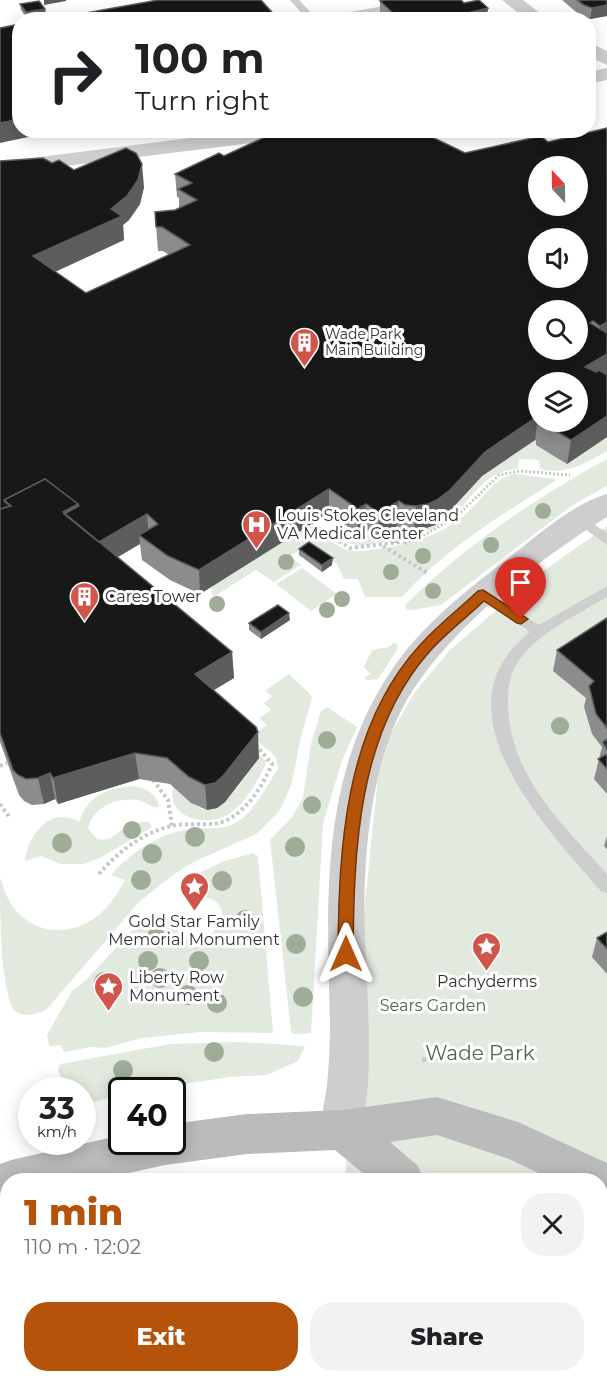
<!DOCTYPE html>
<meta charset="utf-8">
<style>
body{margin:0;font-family:Montserrat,sans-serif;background:#f2f2f2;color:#202124;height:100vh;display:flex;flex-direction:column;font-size:22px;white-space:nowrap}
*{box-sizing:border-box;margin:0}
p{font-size:20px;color:#757577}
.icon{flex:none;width:33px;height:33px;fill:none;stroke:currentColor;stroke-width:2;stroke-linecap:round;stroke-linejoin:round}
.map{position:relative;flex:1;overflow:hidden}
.panel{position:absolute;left:0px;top:1173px;width:608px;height:210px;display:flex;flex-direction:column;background:#fff;border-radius:24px 24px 0 0;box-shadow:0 3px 15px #0003}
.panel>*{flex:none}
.top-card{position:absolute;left:12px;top:12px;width:584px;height:126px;border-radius:24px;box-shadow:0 3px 15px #0003;background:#fff;color:#202124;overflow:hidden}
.needle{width:39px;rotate:338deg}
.tools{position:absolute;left:528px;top:156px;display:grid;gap:12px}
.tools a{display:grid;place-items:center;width:60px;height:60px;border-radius:50%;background:#fff;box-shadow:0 3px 15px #0003;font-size:30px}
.speed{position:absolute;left:18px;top:1077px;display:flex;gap:12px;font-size:30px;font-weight:700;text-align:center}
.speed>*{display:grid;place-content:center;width:78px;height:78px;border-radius:50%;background:#fff;box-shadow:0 3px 15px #0003;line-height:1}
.speed small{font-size:15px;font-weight:400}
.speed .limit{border:3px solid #111;border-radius:9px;background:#fff;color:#111}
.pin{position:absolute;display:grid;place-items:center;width:51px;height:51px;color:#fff;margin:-62px -26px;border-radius:50% 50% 50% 0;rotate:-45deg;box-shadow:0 0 6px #0007}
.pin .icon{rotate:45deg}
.me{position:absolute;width:66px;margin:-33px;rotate:0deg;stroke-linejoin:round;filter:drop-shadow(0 0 4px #0008)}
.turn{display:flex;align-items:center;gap:21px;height:126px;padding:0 24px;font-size:27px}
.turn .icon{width:78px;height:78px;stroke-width:2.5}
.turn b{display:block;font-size:42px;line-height:51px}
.round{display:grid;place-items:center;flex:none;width:63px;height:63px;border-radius:24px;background:#f2f2f2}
.summary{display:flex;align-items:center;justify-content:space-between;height:102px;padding:0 24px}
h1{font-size:36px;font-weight:800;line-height:45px;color:#b45309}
.cta{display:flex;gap:12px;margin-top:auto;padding:12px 24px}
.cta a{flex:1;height:69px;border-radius:24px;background:#b45309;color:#fff;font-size:24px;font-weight:800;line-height:69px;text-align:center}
.cta a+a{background:#f2f2f2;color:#202124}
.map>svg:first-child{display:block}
.green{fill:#e2e9de}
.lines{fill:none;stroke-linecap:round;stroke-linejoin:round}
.path-far2{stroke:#c8c8c8;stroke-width:3;stroke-dasharray:2 2;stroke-linecap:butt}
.path-far1{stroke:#c8c8c8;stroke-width:4;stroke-dasharray:3 3;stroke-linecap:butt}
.path{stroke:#c8c8c8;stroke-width:4.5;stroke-dasharray:4 4;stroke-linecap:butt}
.service{fill:#cecece;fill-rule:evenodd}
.minor{fill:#cecece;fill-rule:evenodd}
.tertiary{fill:#cecece;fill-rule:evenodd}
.secondary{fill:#bbb;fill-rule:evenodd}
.tree{fill:#9eac98}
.wall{fill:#8c8c8c;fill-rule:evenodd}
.shaded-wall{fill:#5d5d5d}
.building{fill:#181818;stroke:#5d5d5d;stroke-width:1.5;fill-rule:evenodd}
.route{fill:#b45309;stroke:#753606;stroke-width:1.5}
.labels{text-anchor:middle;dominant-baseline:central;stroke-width:6;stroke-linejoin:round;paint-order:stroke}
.far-poi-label{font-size:14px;fill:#313131;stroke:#fff;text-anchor:start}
.poi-label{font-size:16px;fill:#313131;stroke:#fff;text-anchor:start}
.park-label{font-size:16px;fill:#4f6844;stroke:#fff}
.near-park-label{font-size:20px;fill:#4f6844;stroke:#fff}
</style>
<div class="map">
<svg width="607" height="1383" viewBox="0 0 607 1383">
<rect width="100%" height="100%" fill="#fff"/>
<path class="green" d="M607,437V451C584,464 567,475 540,469L539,460L519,459L518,469C480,471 474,501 446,521C427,534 403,539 380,543C368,544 355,548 345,541L344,537L354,531L358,534L365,529L378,538L397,526L403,529L435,525L482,476L535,440L567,464Z
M607,459V486L574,504L441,605L413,610L406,609L405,605C464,546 534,499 607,459Z
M514,474L555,479V481C501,515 445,549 402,597H365L358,579H344L337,564L309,544L290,556L301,565L274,582L256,570L213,597L211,587L309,525C320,533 332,543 344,549C354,553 366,551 376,549C413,544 445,535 472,508C486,494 494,479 514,474Z
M607,526V1383H113L111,1376H600V1180H345L362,932L378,776L390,735L415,692L450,650L535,577Z
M302,568L337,594L311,611L276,584Z
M394,642L398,645L397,650L378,679L368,680L364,678L370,674L364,667L372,650L389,647Z
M289,674L310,694L312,698L300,741L292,783L280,810L258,833L192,863L174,874L139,902L46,1010C36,1014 24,1018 15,1011C0,993 0,906 0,878C4,887 7,900 14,908C37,939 82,936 107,907C114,899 120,890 125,880L111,875C133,851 161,831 194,829C211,827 223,831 239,821C255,810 267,785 278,769L276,757L252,736L267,725L259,718L271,710L264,703L272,696L265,691Z
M327,707L357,727L342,760L323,824L311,1033L293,1034L291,1031L270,840L292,817L303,798L311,744L321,711Z
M257,753L267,761C260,778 245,804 229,814C208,828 166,819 173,787C183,795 194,809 208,810C225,811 249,771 258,758Z
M134,786C145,788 158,794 159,807C151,809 146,801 137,800C117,797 93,807 88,828L97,839C113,842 116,832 128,825C133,822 141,822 148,822L152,826L149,829L100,858L83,864H61L41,856L25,861C28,835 50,805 79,822C88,795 107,788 134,786Z
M253,853L258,856L273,1033L201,1032L142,1038L105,1048L91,1047L64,1052L61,1045L49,1046L47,1035L72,991L86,980L141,921L155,923L170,918C194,976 256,901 198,896L201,872L222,862Z
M240,1042L305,1046L298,1061L267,1075L230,1077L143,1090H122L121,1095L83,1105L82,1090H65L58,1069L60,1064L170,1044Z"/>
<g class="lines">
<path class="path-far2" d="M312,523L342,543
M336,540L338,535L349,528
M405,543L421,537L457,516L499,475L520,471L570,475"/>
<path class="path-far1" d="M339,541L350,548L409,541
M383,546L429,574
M0,766L7,763
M153,780L168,800L172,826
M0,804L10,818
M99,874C118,852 142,833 171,826C185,823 199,825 213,824C241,821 262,788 272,764L256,745"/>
<path class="path" d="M422,1060L452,1054L482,1057
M568,1376L576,1383
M309,1383L313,1376"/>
<path class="service" d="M290,0H299L316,18L418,0H437L336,20H308Z
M582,516L607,533V545L577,523L575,520Z
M607,586V597C576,616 535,633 516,665C507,680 507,702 509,719C517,783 566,828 607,874V893L601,891C546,828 431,709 530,632L476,595L478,592H488L539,625Z"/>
<path class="minor" d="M502,0H523L549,20H527Z
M588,42L607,51V65L588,56Z
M607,68V80L588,84V72Z
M254,130H319L316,134L309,136L0,174V162Z"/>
<path class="tertiary" d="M607,494V517C537,560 442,634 403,707C366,778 361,881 366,960C368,1005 371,1050 367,1095C365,1113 365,1128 358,1144L343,1150L328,1144C327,1140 324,1135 323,1131C320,1119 325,1099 327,1086C329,1065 330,1044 330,1023C327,900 319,779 391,671C419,629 461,594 501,564C531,541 571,504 607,494Z"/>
<path class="secondary" d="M437,1097L518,1122L607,1163V1196L600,1199V1180H553L509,1159L437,1135L390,1142L418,1166L424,1180H371L335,1150L247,1154L165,1165L97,1180H8V1199L0,1196V1164L11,1160L122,1135V1142H172V1124L247,1114L343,1110Z
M0,1199L8,1202V1265L0,1262Z
M600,1234L607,1236V1280L600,1278Z
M25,1376H71L73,1383H27Z"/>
</g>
<g class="tree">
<circle cx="543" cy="511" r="8"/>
<circle cx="394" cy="535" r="8"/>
<circle cx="491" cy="545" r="8"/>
<circle cx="423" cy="556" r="8"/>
<circle cx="286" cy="562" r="8"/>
<circle cx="391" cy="572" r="8"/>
<circle cx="433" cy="591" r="8"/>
<circle cx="342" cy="599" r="8"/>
<circle cx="217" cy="604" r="8"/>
<circle cx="327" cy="610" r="8"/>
<circle cx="560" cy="726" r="9"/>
<circle cx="327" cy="740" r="9"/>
<circle cx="312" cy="805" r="9"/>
<circle cx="132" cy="830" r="9"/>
<circle cx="195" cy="837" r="10"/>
<circle cx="62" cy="843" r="10"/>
<circle cx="295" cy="847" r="10"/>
<circle cx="152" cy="854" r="10"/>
<circle cx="141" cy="880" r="10"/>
<circle cx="222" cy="881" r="10"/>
<circle cx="245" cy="920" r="10"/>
<circle cx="156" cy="938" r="10"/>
<circle cx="296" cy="944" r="10"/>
<circle cx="148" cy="961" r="10"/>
<circle cx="199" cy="961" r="10"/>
<circle cx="160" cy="978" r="10"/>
<circle cx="104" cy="982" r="10"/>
<circle cx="188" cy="995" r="10"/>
<circle cx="303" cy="997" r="10"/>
<circle cx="217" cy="1003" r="10"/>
<circle cx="214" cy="1052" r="10"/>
<circle cx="123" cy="1070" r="10"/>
</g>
<path class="wall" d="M562,0H607V16L590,19L582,17Z
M380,1L487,20H367L380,17Z
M20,4L45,9L46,15L27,18L21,10Z
M607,128V437L567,464L536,445V441L535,440L482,476L447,514L435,525L426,528L414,531L403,529L397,526L378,538L365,529L358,534L329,513L200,594L170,580L142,560L140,544L117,557L232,652L234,678L214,690L259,758L225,802L217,808L207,810L191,803L170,784L139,779L58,804L55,799L44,804L32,805L24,801L19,795L0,742V161L52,163L74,170L144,187L140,204L129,220L123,225L124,240L55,272L86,293L169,255L163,251H158L155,212L175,210L179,208V198L177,197L175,174L224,156L465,153L548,142ZM538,382L578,422H538Z
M299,549L332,565L322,572L299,555Z
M607,618V794L594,779L602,747L592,734L584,707L586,698L553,671L557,650Z
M290,620L261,639L249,630V623Z
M607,836V849L604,846Z
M607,932V974L592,957L597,938Z"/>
<path class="shaded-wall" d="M44,0H66V1L44,5Z
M607,5V16L590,19L592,8Z
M488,8L487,20H468V13Z
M45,9L46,15L27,18L26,12Z
M435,13V20H421V16Z
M20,119V130H61L0,143V123Z
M142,164L144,187L140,204L129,220L123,225L124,240L37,280L33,256Z
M607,322V345L596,350L600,326Z
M607,354V375L581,391L585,367Z
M538,416L535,440L482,476L447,514L435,525L426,528L414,531L416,506L485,452Z
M607,416V437L567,464L571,440Z
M329,489V513L200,594L199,570Z
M399,501L397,526L378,538L379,513Z
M78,504L82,530L63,512Z
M366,504L365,529L358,534V509Z
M147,514L149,539L139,535L140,544L101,567L98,542Z
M333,558L332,565L322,572V565Z
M289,613L290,620L261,639V632Z
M232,652L234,678L197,700L195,674Z
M258,732L259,758L225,802L217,808L207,810L205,785Z
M135,753L139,779L58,804L53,778Z
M50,773L55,799L44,804L38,778Z"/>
<path class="building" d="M158,0H261L279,20H47Z
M385,0H461L464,3L479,0L488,8L468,13L476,20H443L435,13L421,16L426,20H367L394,14L380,1Z
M577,0H607V5L592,8L584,5Z
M39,1L45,9L26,12L20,4Z
M20,24V119L0,123V28Z
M607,128V322L600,326L593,321L590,323L607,333V354L585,367L596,372L599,370L607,375V416L571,440L541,422H578V382H538V416L485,452L450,490L437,500L428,504L416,506L405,505L399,501L379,513L366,504L358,509L329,489L199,570L168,556L139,535L158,524L147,514L99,542L64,514L79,506L78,504L45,479L4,500L5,502L10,506L0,509V161L43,158L52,163L59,160L74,170L126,148L136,153L142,164L138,180L127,196L111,209L122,216L33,256L86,293L190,245L162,227H156L155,212L175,210L197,200L178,189L192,183L175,174L219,153L224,156L280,130H403L424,137L428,135L465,153L541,136L548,142ZM538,166H578V206H538ZM538,238H578V278H538ZM538,310H578V350H538Z
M45,479L78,504L63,512L232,652L195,674L256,727L258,732L223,776L215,783L205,785L189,777L167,758L135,753L53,778L50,773L38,778L26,779L18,775L13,770L0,733V509L11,506L4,500Z
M309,542L333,558L322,565L299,549Z
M278,605L289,613L261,632L249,623Z
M607,618V728L596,714L589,686L594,681L557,650Z
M607,739V750L603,742Z
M607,754V769L598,759Z
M607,932V949L597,938Z"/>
<path class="route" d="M483,590L528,619L521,624L517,623L484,601C466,618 446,633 430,651C357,733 354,850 353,954L351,959L346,961L340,959L338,954C339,848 344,727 421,644C438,625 459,609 478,591Z"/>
<defs>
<symbol id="building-pin" viewBox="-11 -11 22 30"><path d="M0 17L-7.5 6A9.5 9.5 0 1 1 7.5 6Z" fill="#d0564b" stroke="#fff"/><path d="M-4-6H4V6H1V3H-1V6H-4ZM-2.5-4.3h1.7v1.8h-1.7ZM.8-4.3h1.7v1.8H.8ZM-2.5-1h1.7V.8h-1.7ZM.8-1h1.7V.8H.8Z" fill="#fff"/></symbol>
<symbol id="hospital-pin" viewBox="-11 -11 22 30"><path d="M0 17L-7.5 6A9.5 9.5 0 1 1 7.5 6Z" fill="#d0564b" stroke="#fff"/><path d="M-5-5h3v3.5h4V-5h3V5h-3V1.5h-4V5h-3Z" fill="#fff"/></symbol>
<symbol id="sight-pin" viewBox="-11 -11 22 30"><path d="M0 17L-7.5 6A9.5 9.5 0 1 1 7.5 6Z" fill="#d0564b" stroke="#fff"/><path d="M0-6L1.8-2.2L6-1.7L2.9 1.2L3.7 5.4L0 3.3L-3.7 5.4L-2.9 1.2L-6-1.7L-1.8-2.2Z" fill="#fff"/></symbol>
</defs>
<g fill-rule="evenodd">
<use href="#building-pin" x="288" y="326" width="33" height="45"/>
<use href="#hospital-pin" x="240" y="508" width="33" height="45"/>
<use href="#building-pin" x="68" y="580" width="33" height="45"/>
<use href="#sight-pin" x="178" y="870" width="33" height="45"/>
<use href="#sight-pin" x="470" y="930" width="33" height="45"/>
<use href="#sight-pin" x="92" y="970" width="33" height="45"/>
</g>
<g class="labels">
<g class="far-poi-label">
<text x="325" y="334">Wade Park<tspan x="325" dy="16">Main Building</tspan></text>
</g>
<g class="poi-label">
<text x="277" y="515">Louis Stokes Cleveland<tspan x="277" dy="18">VA Medical Center</tspan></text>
<text x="105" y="596">Cares Tower</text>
<text x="194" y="921" text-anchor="middle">Gold Star Family<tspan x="194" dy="18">Memorial Monument</tspan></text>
<text x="129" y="977">Liberty Row<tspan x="129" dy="18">Monument</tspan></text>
<text x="487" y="981" text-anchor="middle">Pachyderms</text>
</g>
<g class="park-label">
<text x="433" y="1005">Sears Garden</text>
</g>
<g class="near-park-label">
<text x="480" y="1053">Wade Park</text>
</g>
</g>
</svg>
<div class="tools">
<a><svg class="needle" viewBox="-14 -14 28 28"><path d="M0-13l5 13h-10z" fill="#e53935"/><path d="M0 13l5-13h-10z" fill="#757577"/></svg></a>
<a><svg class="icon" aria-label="sound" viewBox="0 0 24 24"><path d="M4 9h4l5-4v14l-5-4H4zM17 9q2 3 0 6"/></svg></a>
<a><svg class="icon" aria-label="search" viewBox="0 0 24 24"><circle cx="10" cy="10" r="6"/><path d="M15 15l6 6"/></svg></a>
<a><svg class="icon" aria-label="layers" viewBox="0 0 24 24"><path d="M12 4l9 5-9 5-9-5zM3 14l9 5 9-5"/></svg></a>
</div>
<div class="speed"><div>33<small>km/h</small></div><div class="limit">40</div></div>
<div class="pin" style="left:521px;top:619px;background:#d93025"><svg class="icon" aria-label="arrive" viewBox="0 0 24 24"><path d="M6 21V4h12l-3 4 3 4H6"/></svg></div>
<svg class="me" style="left:346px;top:954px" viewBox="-20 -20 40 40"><path d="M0-17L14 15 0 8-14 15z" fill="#b45309" stroke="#fff" stroke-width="4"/></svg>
<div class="top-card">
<div class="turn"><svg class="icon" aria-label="right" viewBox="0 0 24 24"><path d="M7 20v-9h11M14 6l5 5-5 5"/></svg><div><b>100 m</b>Turn right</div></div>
</div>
<section class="panel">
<div class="summary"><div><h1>1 min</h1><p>110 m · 12:02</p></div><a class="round"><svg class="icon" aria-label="close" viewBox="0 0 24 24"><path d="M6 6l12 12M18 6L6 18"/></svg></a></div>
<div class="cta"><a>Exit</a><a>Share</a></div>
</section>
</div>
